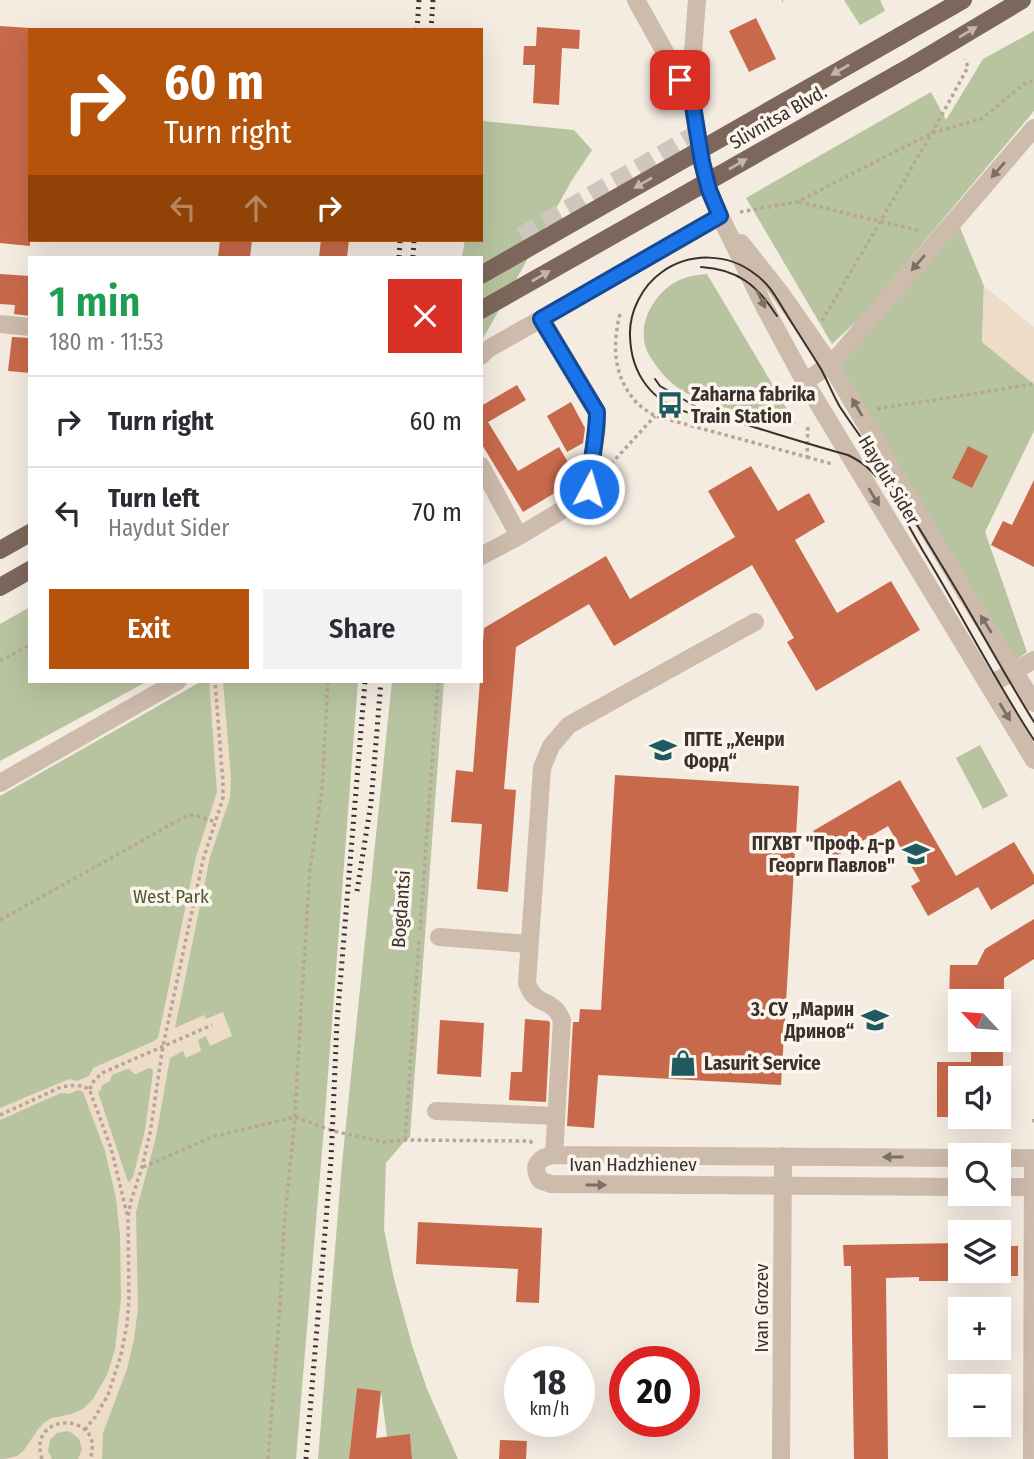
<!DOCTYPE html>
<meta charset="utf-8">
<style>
body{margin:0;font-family:"Fira Sans Condensed",sans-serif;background:#f2f2f3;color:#2b2b33;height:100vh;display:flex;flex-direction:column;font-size:26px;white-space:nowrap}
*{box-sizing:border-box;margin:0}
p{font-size:23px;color:#7c7c81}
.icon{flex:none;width:38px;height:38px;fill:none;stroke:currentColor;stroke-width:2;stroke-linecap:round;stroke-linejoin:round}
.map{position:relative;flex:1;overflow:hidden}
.sheet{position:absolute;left:28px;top:256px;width:455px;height:427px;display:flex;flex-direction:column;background:#fff;border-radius:0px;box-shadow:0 7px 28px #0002}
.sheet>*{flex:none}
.banner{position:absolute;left:28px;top:28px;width:455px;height:214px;border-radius:0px;box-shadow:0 7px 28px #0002;background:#b45309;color:#fff;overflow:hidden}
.needle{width:46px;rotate:296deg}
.controls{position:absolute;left:948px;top:989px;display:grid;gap:14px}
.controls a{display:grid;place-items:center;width:63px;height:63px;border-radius:0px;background:#fff;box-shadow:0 7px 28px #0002;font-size:35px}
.speed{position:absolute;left:504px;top:1346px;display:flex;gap:14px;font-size:35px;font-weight:700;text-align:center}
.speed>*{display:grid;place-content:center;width:91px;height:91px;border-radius:50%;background:#fff;box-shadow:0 7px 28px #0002;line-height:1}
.speed small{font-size:18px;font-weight:400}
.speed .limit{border:10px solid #d22;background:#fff;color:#111}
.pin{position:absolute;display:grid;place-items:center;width:60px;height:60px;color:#fff;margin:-30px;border-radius:14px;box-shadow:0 4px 10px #0006}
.me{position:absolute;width:77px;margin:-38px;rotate:6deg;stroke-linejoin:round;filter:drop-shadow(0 0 5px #0008)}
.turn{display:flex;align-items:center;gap:24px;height:147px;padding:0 21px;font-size:32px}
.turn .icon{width:91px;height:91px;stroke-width:2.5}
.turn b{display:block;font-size:49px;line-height:60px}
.lanes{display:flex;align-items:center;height:66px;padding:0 21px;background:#0003;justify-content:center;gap:35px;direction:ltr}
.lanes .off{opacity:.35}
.round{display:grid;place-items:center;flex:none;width:74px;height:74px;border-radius:0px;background:#f2f2f3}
.overview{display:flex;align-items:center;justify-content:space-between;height:119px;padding:0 21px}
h1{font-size:42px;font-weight:600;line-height:52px;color:#1e9e55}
.action{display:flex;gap:14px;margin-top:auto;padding:14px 21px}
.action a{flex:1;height:80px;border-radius:0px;background:#b45309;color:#fff;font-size:28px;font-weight:600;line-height:80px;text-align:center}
.action a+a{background:#f2f2f3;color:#2b2b33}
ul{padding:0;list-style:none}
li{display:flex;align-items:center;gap:21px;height:91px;padding:0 21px;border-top:2px solid #e1e1e2}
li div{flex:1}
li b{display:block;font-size:26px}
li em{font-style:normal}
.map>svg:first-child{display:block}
.green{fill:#b8c4a0}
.plaza{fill:#ecdcc8;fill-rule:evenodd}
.building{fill:#c8694b}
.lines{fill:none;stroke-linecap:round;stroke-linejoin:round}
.minor-tunnel{stroke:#cfc6bd;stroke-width:18;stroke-dasharray:18 9;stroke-linecap:butt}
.path{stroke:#b9a596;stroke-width:3.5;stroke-dasharray:3.5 3.5;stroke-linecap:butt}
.minor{stroke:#cdbbac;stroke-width:18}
.major{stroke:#7d675c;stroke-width:18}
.tram{stroke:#3b302b;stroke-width:2}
.rail{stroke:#3b302b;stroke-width:5;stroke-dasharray:2 5;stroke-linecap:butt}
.major-bridge{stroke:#7d675c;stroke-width:18}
.oneway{fill:#c2b5ac}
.oneway2{fill:#7d6f65}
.route-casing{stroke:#114b97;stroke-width:18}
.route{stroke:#1a73e8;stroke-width:12}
.labels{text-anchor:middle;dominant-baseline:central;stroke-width:7;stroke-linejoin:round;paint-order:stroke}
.street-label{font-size:19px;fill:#3b302b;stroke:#fbf5ee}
.poi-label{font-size:19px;font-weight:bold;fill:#3b302b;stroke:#fbf5ee;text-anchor:start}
.park-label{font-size:19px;fill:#4a5a2e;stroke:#fbf5ee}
</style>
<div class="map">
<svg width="1034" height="1459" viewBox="0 0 1034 1459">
<rect width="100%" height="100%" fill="#f4ebe1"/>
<path class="green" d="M844,0H880L885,11L860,25Z
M1034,31V111L860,318L832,344L746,198L931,92L946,120L983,59Z
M483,121L574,130L592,150L572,180L481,342V257H462L465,240H481V132Z
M959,225L984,286L982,342L1034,384V431L985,532L1027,652L1016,660L838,367Z
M707,274L796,424C779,420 761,416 743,412C701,402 673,395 649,355C640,339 643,319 653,304C667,283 682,276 707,274Z
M30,607V681H148L0,761V624Z
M202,681H358L324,1127L296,1459H0V796Z
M392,681H444L410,1137L403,1143L386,1163L384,1229L394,1279L412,1345L427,1389L458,1459H412L410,1435L387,1437L381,1391L357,1388L349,1459H318L342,1163Z
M980,745L1008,796L983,809L956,758Z"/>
<path class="plaza" d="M984,286L1034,327V384L982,342Z
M209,681H223L231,779L230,798L210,857L175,1028L204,1015L206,1019L223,1012L232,1036L210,1046L206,1036L198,1040L201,1051L186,1058L183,1051L170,1058L156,1137L136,1212L138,1309L134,1339L127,1369L103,1433L102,1459H78L82,1449L79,1439L72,1433L67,1431L57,1433L50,1440L48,1451L52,1459H4L17,1456L24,1450L39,1428L45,1422L52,1418L71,1414L83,1409L93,1399L107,1375L115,1349L121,1299L120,1235L116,1198L105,1151L83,1092L78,1090L69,1094L61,1093L0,1120V1108L69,1079L77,1081L89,1076L93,1068L154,1041L158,1038L196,857L217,792ZM149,1068L152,1069L153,1072L145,1130L133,1177L130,1181L128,1182L98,1092L101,1090L102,1085L110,1081L112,1075L127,1069H130L134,1074H136Z"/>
<path class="building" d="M756,18L776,59L749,72L729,31Z
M0,26L30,28V246L0,243Z
M537,27L580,30L579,49L562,48L559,105L533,103L535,65H523L524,46H536Z
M220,240H252L250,257H218Z
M321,240H349L347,257H319Z
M0,274L30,276V316L14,314L15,305L0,304Z
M12,337L30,338V373L8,371Z
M517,385L526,400L488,422L518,471L559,447L578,479L523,512L481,443V406Z
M571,402L585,428L583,443L567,452L547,416Z
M968,446L988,456L972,488L952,478Z
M751,466L778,511L809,493L825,522L795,540L837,613L891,581L920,630L816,691L787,642L794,638L752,565L614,646L589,604L516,647L504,789L516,790L508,892L477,889L482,824L451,822L456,770L473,772L484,628L606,556L630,599L735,537L708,491Z
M1034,480V567L991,545L1003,521L1012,525Z
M615,775L799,786L781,1085L598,1075L594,1128L567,1126L573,1022H579L580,1009L601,1010Z
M900,780L956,876L1014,842L1034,875V884L991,910L978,887L928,916L911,886L920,881L888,826L830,860L813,831Z
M1034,919V959L1004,978V1001H949L950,965H977L985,949Z
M525,1019L549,1021L550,1023L546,1102L509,1100L511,1072H522Z
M440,1020L484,1023L481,1077L437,1074Z
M971,1040H1003V1078H961V1117H937V1062H971Z
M418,1222L542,1228L539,1303L516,1302L518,1269L416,1264Z
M961,1243V1281H919V1277L886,1278L888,1459H854L851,1266H844L843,1245Z
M999,1246H1018V1276H999Z
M357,1388L381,1391L376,1438L410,1434L412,1459H349Z
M500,1440L527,1441L526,1459H499Z"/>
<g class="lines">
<path class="minor-tunnel" d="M521,236L696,134"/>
<path class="path" d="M782,0H783
M799,202L921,231
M740,212L797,202L932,133L981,119L1024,84L1034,80
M620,314C612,345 613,377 637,403C642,408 649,412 655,416L807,457L808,424
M822,321L932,133L968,67L965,59
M877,409L1034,384
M807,457L832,464
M611,464L655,416
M0,661L30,645
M0,920L188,815L198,816L216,822
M420,930L438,681
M90,1091L111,1148L127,1214
M0,1115L61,1087C72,1085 81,1084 90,1090L91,1084L102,1073L212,1025
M1034,1119V1123
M405,1140L419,941
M143,1167L212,1137L295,1117L333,1131L384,1142L405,1140L530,1141L534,1145
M85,1430L95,1417L108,1395L121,1355L127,1324L129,1299L128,1216L131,1201L142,1167L150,1133L163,1046L203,860L223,798V783L215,681
M42,1459C26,1410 107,1412 90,1459
M268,1459L280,1306L284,1225L295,1117L301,1008L310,869L322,790L328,681"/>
<path class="minor" d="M636,0L690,97
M697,0L692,66V100L702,162L709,190L720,216L765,308L805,382L1034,760
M741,243L779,291L830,364L967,595L1034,703
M0,324L30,327
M481,356L488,349L541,319
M805,382L830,364L840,354L1034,128
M481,466L519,536L481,556
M519,536L584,497L589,489L590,475L597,427V412L541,319L720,216
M989,685L1034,660
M0,783L178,681
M439,937L529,944
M436,1111L556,1116
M554,1155L562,1020C551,995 536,1009 527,983L542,768L551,746L569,725L755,622
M961,1158L554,1155C539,1157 531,1165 540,1180L551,1184L961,1187
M999,1158H1034
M999,1187H1034
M781,1459L783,1156
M1032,1459L1033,1158"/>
<path class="major" d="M900,36L963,0
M915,64L1022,0
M0,550L30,533
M0,587L30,570"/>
<path class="tram" d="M701,267C738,269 758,286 777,316
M655,379L660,386L695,406
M1034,722C1009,682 986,640 962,599C932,549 902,499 870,450C860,436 850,422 840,407C833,395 828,382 821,369C810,351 798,333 787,315C778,301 770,284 755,274C728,253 690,252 662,272C642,286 629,312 630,336C631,374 652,403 690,413C706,417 722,417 737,422C774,433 811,445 848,455C856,459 864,463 870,470C892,492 907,524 923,551C961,613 994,679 1034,740"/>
<path class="rail" d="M417,30L419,0
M431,30L433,0
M399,257L400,240
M413,257L414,240
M357,891L371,803L381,681
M306,1459L331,1160L337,1022L365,681"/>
<path class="major-bridge" d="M481,275L900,36
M481,310L915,64"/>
</g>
<defs><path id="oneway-solid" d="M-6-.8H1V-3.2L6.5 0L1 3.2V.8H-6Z" transform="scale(1.75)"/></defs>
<g class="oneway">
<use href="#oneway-solid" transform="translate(968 32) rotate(-31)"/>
<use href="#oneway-solid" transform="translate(840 70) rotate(150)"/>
<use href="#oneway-solid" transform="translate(738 164) rotate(-30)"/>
<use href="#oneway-solid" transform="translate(643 183) rotate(150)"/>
<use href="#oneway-solid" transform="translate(541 276) rotate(-30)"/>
</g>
<g class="oneway2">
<use href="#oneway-solid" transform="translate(998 170) rotate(131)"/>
<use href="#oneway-solid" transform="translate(918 263) rotate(131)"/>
<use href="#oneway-solid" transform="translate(761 299) rotate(64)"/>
<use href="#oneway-solid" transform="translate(857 407) rotate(-120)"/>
<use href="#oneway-solid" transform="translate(874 497) rotate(59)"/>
<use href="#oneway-solid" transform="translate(986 624) rotate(-122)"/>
<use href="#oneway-solid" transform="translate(1005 712) rotate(59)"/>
<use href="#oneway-solid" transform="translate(893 1157) rotate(-180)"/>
<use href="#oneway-solid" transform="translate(596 1185)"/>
</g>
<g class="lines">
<defs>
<path id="route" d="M589,489C590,463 597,438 597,412L541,319L720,216L709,190L702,162L692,100L680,80"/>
</defs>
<use href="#route" class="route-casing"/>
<use href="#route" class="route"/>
</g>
<defs>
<symbol id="bus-bare" viewBox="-9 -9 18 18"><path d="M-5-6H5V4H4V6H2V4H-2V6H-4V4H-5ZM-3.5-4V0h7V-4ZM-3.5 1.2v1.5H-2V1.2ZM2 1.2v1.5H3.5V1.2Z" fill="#1f5a5e" stroke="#fbf5ee" stroke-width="2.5" paint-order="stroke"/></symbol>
<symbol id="school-bare" viewBox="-9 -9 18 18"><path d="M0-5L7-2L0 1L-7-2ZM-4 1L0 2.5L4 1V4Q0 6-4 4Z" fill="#1f5a5e" stroke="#fbf5ee" stroke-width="2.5" paint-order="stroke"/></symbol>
<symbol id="shop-bare" viewBox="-9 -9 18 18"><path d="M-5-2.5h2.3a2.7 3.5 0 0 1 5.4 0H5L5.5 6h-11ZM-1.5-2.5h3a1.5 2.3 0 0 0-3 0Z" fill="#1f5a5e" stroke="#fbf5ee" stroke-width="2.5" paint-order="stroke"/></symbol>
</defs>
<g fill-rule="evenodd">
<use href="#bus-bare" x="651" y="386" width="38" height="38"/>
<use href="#school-bare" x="644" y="731" width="38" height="38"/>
<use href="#school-bare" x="897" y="835" width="38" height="38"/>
<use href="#school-bare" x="856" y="1001" width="38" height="38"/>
<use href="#shop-bare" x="664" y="1044" width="38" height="38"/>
</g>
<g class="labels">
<g class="street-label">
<text transform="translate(778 117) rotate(-30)">Slivnitsa Blvd.</text>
<text transform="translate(889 480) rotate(59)">Haydut Sider</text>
<text transform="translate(401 909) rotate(-86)">Bogdantsi</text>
<text x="633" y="1164">Ivan Hadzhienev</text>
<text transform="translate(761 1308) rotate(-90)">Ivan Grozev</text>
</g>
<g class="poi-label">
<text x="691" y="394">Zaharna fabrika<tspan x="691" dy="22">Train Station</tspan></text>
<text x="684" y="739">ПГТЕ „Хенри<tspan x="684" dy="22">Форд“</tspan></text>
<text x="895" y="843" text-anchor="end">ПГХВТ "Проф. д-р<tspan x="895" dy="22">Георги Павлов"</tspan></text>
<text x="854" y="1009" text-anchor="end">3. СУ „Марин<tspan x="854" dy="22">Дринов“</tspan></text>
<text x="704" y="1063">Lasurit Service</text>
</g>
<g class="park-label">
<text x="171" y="896">West Park</text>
</g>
</g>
</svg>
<div class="controls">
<a><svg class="needle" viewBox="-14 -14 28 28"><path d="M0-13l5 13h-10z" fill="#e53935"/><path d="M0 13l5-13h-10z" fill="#7c7c81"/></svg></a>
<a><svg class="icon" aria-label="sound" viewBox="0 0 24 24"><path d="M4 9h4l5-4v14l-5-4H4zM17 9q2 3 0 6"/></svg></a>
<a><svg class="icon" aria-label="search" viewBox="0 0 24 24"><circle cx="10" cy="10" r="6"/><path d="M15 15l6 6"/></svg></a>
<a><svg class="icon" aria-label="layers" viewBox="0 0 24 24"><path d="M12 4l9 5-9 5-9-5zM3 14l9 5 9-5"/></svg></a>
<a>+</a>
<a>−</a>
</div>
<div class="speed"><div>18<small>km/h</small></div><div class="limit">20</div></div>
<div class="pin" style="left:680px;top:80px;background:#d93025"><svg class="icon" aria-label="arrive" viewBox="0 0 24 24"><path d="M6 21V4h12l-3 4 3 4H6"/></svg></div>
<svg class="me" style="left:589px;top:489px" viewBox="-20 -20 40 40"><circle r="17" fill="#1a73e8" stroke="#fff" stroke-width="3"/><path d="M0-11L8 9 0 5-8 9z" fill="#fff"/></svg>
<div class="banner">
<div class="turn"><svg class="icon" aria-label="right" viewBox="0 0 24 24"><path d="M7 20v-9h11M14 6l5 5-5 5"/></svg><div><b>60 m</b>Turn right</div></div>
<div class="lanes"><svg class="icon off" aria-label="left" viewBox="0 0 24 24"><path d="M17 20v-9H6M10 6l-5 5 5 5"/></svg><svg class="icon off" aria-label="ahead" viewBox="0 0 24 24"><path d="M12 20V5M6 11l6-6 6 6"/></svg><svg class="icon" aria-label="right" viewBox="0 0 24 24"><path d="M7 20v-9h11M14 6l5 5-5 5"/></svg></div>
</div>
<section class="sheet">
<div class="overview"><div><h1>1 min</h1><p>180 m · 11:53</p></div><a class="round" style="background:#d93025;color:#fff"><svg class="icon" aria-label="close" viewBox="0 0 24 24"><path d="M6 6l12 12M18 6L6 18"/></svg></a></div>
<ul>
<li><svg class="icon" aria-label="right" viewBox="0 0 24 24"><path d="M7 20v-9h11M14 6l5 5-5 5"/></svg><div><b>Turn right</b></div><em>60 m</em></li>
<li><svg class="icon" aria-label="left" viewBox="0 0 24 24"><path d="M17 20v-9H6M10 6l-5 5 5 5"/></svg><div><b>Turn left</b><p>Haydut Sider</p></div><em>70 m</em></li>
</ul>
<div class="action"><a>Exit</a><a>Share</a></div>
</section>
</div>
